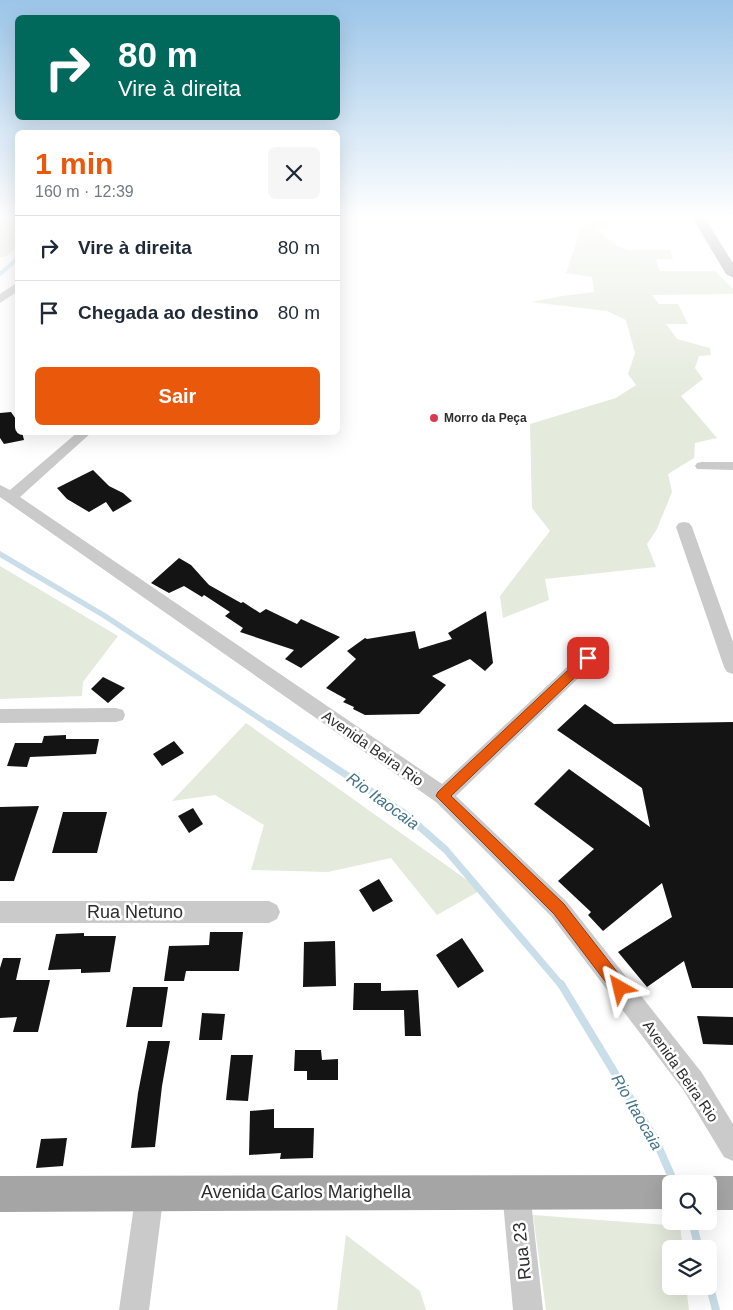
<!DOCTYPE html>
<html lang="pt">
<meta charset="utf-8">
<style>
body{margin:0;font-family:Helvetica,sans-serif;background:#f6f6f7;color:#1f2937;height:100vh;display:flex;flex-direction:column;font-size:19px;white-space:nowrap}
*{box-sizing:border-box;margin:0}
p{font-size:16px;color:#747a83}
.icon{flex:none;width:28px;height:28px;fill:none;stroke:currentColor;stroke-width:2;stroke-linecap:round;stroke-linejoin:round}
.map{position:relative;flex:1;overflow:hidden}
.details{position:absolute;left:15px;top:130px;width:325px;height:305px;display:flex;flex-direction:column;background:#fff;border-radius:8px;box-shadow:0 5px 20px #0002}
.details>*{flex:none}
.top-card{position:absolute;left:15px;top:15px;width:325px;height:105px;border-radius:8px;box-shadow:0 5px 20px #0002;background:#00695c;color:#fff;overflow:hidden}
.controls{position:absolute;left:662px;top:1175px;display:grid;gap:10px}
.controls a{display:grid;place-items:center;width:55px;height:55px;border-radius:8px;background:#fff;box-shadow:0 5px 20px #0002;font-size:25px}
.pin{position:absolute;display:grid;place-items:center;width:42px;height:42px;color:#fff;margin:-21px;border-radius:10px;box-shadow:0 2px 8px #0006}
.me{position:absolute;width:55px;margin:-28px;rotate:323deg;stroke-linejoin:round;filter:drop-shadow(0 0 4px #0008)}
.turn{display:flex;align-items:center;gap:18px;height:105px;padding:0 20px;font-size:22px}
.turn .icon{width:65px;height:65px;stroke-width:2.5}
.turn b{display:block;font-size:35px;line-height:42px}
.round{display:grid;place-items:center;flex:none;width:52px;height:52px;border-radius:8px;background:#f6f6f7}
.headline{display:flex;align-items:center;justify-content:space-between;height:85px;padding:0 20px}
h1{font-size:30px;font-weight:700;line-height:38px;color:#ea580c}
.button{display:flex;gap:10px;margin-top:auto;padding:10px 20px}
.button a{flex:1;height:58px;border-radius:8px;background:#ea580c;color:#fff;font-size:20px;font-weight:700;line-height:58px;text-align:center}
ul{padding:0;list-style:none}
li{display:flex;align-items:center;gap:15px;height:65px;padding:0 20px;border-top:1px solid #e0e1e3}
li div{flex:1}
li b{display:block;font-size:19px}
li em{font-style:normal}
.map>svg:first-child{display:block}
.green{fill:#e4eadc}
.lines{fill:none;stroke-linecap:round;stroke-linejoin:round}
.stream-far3{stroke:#c9dee9;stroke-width:4}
.stream-far2{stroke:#c9dee9;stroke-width:5.5}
.stream-far1{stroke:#c9dee9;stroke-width:7}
.stream{stroke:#c9dee9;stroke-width:8}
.building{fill:#141414}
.minor{fill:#cacaca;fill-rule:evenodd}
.major{fill:#a5a5a5;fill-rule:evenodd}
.route{fill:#ea580c;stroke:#983908}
.poi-dot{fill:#d83b50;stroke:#fff;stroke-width:2}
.labels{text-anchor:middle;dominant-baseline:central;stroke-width:5;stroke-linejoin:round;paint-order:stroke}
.far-poi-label{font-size:12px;font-weight:bold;fill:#2d2d2d;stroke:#fff;text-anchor:start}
.street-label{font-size:15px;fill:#2d2d2d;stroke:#fff}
.water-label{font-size:16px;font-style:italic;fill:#417289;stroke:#fff}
.near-street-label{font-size:18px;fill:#2d2d2d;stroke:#fff}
</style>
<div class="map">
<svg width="733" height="1310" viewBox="0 0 733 1310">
<rect width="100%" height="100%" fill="#fff"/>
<path class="green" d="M0,217H17V247L5,257H0Z
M603,219L611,228L596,229L618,246L628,250H670L673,259H656L660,271H715L733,289V294L652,295L659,304H678L688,324H666L677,339L710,348L711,355L699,356L695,368L703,379L681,396L717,438L695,443L694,458L668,474L672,492L657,529L647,544L656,567L545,579L549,600L503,618L500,596L550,531L532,508L530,424L616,398L636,385L628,374L635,353L626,320L607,311L531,302L562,296L594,292L592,277L566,273L582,225Z
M0,566L118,636L83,682L82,696L0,699Z
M246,723L481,890L437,915L391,858L328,872L251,870L264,825L215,795L172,801Z
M533,1215L680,1226L683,1249H671V1286H686L689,1310H546Z
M346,1235L420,1291L426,1310H337Z"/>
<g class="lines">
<path class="stream-far3" d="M0,274L18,258"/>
<path class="stream-far2" d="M0,554L105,616L271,726"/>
<path class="stream-far1" d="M269,724L404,813L446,850L562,986"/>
<path class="stream" d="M561,984L656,1141L674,1182
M692,1221L699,1249
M709,1284L716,1310"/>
</g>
<path class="building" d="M11,412L18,422V432H22L24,440L4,444L0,438V413Z
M93,470L109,486L123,493L132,501L113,512L106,502L89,512L67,499L57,488Z
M179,558L191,565L209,585L241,603L243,602L260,613L266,609L297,624L301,619L340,637L301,668L285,659L294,650L240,632L243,628L225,616L230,612L204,595L202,597L184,586L169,593L151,583Z
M486,611L493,663L485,671L470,659L432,676L446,685L419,714L365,715L353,709L354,707L343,702L346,699L326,688L356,659L347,651L365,638L367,639L415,631L419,649L452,639L448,633Z
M103,677L125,688L108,703L91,689Z
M585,704L614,724L733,722V988H692L684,961L647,987L618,952L672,917L662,883L603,931L588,915L591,912L558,881L594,849L534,804L569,769L650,827L642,788L557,730Z
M66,735V739H99L96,754L30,757L27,767L7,766L15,743H42L44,736Z
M174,741L184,753L162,766L153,754Z
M39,806L14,881H0V807Z
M193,808L203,824L189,833L178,816Z
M63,812H107L97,853H52Z
M379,879L393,901L373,912L359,890Z
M210,932H243L239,971H186L184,981H164L169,946L209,945Z
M84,933V936H116L110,972L81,973V969L48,970L56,934Z
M462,938L484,971L458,988L436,955Z
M335,941L336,986L303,987L304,942Z
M3,958H21L16,980H50L38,1032H13L17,1017L0,1018V968Z
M354,983H381V991L418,990L421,1036H405L404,1010H353Z
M133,987H168L162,1027H126Z
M202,1013L225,1014L222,1040H199Z
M697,1016L733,1017V1045L703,1044Z
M148,1041H170L162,1086L155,1147L131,1148L138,1093Z
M295,1050H321L322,1060L338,1059V1080H307V1071H294Z
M231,1055H253L248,1101L226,1100Z
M274,1109V1128H314L313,1158L280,1159L281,1153L249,1155L250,1111Z
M67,1138L63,1166L36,1168L41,1139Z"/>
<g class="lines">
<path class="minor" d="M18,282V291L0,303V294Z
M78,432H92L20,497L442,784L582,653L588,651L594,653L597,658L594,663L456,796L567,902L702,1073L733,1124V1161L724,1157L684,1091L551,916L436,802L0,497V485L10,490Z
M702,462H733V470L697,469L695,466L697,463Z
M684,522L689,523L692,527L733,642V674L727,672L724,667L676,527L679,523Z
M116,708L123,710L125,715L123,720L116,722L0,723V709Z
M0,901H269L277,905L280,912L277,919L269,923H0Z
M516,1177L526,1181L530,1191L543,1310H513L502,1191L506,1181Z
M150,1178L160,1182L164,1192L149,1310H119L136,1192L140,1182Z"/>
<path class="major" d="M692,217H704L733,263V278L726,274Z
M671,1175L683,1180L685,1184H671V1209L0,1212V1176Z
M709,1176H733V1210H709V1184H695L697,1181Z"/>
</g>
<linearGradient id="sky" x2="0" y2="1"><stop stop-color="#9bc5e8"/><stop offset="0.54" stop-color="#fff"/><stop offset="1" stop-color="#fff" stop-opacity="0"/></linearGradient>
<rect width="733" height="401" fill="url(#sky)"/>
<path class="route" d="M588,654L592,655L593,658L592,661L451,796L564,904L625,982L627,988L625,993L620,995L614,993L554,914L436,796L438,792L584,655Z"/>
<circle class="poi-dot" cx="434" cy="418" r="5"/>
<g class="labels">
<g class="far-poi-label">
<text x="444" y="418">Morro da Peça</text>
</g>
<g class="street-label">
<text transform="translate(373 748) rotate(35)">Avenida Beira Rio</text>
<text transform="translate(681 1071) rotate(55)">Avenida Beira Rio</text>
</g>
<g class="water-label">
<text transform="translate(383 801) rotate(36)">Rio Itaocaia</text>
<text transform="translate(637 1112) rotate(60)">Rio Itaocaia</text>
</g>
<g class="near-street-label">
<text x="135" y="912">Rua Netuno</text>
<text x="306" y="1192">Avenida Carlos Marighella</text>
<text transform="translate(522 1251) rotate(-96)">Rua 23</text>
</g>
</g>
</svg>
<div class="controls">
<a><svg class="icon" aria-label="search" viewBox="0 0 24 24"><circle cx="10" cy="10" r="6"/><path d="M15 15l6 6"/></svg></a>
<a><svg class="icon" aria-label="layers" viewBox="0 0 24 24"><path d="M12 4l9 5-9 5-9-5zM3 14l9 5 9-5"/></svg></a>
</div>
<div class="pin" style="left:588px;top:658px;background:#d93025"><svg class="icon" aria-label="arrive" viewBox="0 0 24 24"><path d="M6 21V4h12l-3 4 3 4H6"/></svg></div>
<svg class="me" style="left:620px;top:988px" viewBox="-20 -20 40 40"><path d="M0-17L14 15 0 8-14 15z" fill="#ea580c" stroke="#fff" stroke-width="4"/></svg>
<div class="top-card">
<div class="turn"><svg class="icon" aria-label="right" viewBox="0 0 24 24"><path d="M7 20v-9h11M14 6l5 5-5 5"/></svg><div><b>80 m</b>Vire à direita</div></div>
</div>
<section class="details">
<div class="headline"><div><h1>1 min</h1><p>160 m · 12:39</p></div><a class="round"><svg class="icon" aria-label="close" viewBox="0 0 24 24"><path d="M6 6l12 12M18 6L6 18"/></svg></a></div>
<ul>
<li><svg class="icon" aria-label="right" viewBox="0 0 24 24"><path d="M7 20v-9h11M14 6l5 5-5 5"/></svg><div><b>Vire à direita</b></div><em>80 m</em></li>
<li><svg class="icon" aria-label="arrive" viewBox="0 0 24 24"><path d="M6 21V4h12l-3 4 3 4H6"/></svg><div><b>Chegada ao destino</b></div><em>80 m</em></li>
</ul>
<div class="button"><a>Sair</a></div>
</section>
</div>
